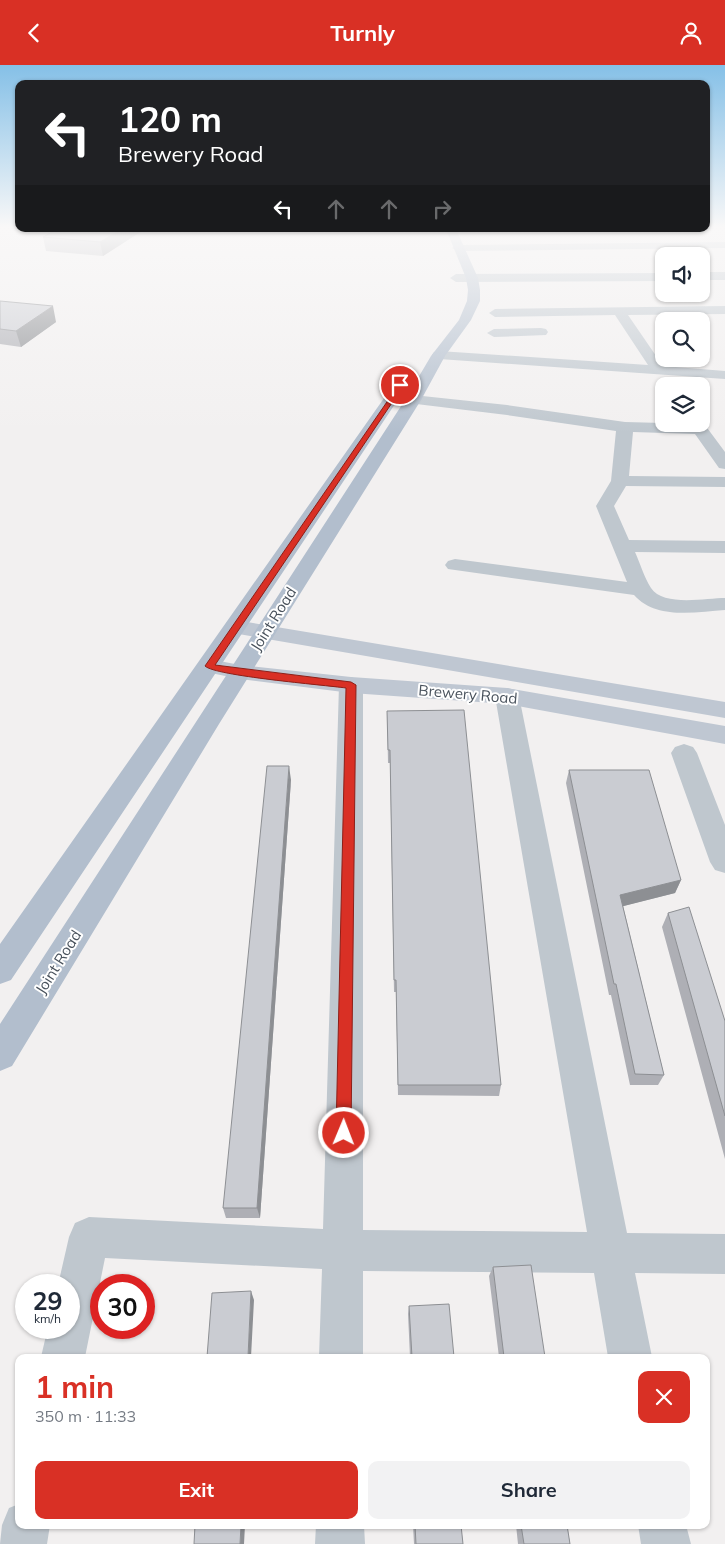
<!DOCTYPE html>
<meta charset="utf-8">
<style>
body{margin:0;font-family:Mulish,sans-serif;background:#f2f2f3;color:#1f2937;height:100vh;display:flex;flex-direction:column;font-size:19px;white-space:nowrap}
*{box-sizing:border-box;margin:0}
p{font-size:16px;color:#747a83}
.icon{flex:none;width:28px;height:28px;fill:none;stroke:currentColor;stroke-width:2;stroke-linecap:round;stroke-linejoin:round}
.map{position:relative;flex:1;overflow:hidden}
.sheet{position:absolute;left:15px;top:1289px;width:695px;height:175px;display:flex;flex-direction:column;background:#fff;border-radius:10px;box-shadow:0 1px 4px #0004}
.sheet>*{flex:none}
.hud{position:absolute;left:15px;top:15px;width:695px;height:152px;border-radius:10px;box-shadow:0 1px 4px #0004;background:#202124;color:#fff;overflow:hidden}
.controls{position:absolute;left:655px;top:182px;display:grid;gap:10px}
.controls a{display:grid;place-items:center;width:55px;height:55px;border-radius:10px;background:#fff;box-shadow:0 1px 4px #0004;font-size:25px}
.speed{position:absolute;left:15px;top:1209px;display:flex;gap:10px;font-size:25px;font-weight:700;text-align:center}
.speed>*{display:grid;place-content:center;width:65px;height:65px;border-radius:50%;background:#fff;box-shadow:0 1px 4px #0004;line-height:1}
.speed small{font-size:12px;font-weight:400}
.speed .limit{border:8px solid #d22;background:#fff;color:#111}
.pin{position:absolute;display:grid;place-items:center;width:42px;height:42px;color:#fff;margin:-21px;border:2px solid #fff;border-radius:50%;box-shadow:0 1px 5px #0007}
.me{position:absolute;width:55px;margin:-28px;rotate:1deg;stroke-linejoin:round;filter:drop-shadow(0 0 4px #0008)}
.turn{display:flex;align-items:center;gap:18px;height:105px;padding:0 20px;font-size:22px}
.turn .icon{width:65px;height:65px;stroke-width:2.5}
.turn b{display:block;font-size:35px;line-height:42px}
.lanes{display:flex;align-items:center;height:48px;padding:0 20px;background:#0003;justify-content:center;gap:25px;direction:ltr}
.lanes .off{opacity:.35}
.round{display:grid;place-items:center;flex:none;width:52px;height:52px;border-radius:10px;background:#f2f2f3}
.overview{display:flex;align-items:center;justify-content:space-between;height:85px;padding:0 20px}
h1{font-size:30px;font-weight:700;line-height:38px;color:#d93025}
.cta{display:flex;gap:10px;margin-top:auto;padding:10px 20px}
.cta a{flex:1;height:58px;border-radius:10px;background:#d93025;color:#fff;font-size:20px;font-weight:700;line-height:58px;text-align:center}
.cta a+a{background:#f2f2f3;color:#1f2937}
header{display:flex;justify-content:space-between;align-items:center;height:65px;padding:0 20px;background:#d93025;color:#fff;font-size:22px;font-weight:700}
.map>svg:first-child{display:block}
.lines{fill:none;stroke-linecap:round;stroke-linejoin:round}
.street{fill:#bfc7ce;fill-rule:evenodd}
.secondary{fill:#bfc7d2;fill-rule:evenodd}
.primary{fill:#b2becd;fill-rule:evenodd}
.wall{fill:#aeafb5}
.shaded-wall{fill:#8d8f93}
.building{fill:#caccd2;stroke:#8d8f93}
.route{fill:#d93025;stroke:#8d1f18}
.labels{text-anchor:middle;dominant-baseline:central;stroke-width:4;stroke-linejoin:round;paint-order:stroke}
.street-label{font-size:15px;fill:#49525c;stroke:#fff}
</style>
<header><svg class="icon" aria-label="back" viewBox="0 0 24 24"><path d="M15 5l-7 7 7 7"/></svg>Turnly<svg class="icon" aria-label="person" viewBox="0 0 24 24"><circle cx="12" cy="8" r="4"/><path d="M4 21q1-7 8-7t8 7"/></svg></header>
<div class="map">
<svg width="725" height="1479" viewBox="0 0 725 1479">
<rect width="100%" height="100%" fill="#f2f0f0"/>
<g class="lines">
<path class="street" d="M725,177V183L457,186L452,183L457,180Z
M701,207H725V215H701Z
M664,208V216L456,217L450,213L456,209Z
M725,241V249L628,250L663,301L725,306V314L439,294L434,293L432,290L434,287L439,286L648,300L615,250L495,252L489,248L495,244Z
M541,263L546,264L548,267L546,270L494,272L487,268L494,264Z
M413,330L507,340L625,357L701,359L702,356L725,387V404L719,403L695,369L633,367L629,411L725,412V422L626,421L614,441L629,475L725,476V488L635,487C640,498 644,512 651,523C663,542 706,533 725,533V545C696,547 656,555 634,530L448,504L445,500L448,496L455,494L627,517L596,441L611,416L616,366L507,350L408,338L405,335L408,332Z
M351,612L359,615L363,620V1165L587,1167L495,631L498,625L507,623L516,625L519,631L627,1168L725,1169V1209L635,1208L652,1292H608L594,1208L363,1206V1292H319L322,1204L105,1193L85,1292H41L48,1262H69V1220H58L69,1172L75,1158L89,1152L323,1164L339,620L343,615Z
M684,679L693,682L697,688L725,760V808L715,805L710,797L671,688L675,682Z
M19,1439V1460H50L47,1479H0L2,1460L9,1443Z
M316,1460H364L365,1479H315Z
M638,1460H686L691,1479H641Z"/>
<path class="secondary" d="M235,555L725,637V653L227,567L224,562L227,557Z
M209,594L240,600L351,612L507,623L725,661V679L507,639L351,628L240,614L201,606L197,601L201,596Z"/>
<path class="primary" d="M446,164H456L478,213L480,225V236L471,255L445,291L421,335L219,659L12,1001L0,1006V959L405,335L431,291L459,255L467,236L468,225L466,213Z
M406,308L411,309L413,312L11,915L0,919V879L401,309Z"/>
</g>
<path class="wall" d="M58,164H145L103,191L46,186L43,172Z
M0,236L56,257L21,282L0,279Z
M387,646L501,1020L499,1031L398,1030L396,927H394L390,698H388Z
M569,705L681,815L675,828L623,841L664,1010L658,1020H630L611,930H609L566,718Z
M291,715L260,1153H226L223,1143Z
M668,848L725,956V1094L662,862Z
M493,1202L545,1292H499L489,1211Z
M409,1241L454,1292H410L408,1249Z
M413,1460H461L463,1479H414Z
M516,1460H567L570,1479H518Z"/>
<path class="shaded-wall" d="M122,164H145L103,191L100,177Z
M53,241L56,257L21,282L16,266Z
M289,701L291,715L260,1153L257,1143Z
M681,815L675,828L616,843L620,830Z
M251,1226L254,1235L251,1292H248Z
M241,1460H245L244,1479H240Z"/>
<path class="building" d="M58,164H122L100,177L43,172Z
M0,236L53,241L16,266L0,264Z
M464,645L501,1020H398L396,915H394L390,685H388L387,646Z
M267,701H289L257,1143H223Z
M569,705H649L681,815L620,830L664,1010L635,1009L616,919H614Z
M689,842L725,956V1051L668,848Z
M531,1200L545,1292H504L493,1202Z
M251,1226L248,1292H207L212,1228Z
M449,1239L454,1292H412L409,1241Z
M195,1460H241L240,1479H194Z
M415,1460H461L463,1479H416Z
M521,1460H567L570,1479H524Z"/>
<linearGradient id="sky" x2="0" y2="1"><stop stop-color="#85c0e7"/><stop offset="0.44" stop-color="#f9f8f8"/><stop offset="1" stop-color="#f9f8f8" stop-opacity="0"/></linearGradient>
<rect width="725" height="368" fill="url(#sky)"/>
<path class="route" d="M400,318L404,320L215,600L351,617L356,620L351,1068L349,1073L344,1076L338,1073L336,1068L346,623C324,620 215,611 205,601Z"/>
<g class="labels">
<g class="street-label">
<text transform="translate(273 554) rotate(-58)">Joint Road</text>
<text transform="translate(468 629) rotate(5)">Brewery Road</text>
<text transform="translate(58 897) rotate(-58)">Joint Road</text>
</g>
</g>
</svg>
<div class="controls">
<a><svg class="icon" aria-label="sound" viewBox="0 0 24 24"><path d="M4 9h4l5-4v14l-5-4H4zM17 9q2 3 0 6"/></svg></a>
<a><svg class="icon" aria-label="search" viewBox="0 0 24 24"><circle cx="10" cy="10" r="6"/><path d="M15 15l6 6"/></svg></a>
<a><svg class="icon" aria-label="layers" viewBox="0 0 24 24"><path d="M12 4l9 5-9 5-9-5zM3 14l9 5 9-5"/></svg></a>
</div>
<div class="speed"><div>29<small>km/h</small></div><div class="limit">30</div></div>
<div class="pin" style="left:400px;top:320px;background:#d93025"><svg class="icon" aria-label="arrive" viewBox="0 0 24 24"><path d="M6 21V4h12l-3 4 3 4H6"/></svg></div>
<svg class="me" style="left:344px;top:1068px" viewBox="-20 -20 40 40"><circle r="17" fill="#d93025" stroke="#fff" stroke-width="3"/><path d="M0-11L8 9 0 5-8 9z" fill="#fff"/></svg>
<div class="hud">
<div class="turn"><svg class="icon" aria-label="left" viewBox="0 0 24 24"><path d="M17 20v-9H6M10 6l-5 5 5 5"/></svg><div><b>120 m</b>Brewery Road</div></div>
<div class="lanes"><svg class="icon" aria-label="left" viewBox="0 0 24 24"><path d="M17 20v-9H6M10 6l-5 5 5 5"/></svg><svg class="icon off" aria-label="ahead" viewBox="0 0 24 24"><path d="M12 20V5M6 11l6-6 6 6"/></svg><svg class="icon off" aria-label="ahead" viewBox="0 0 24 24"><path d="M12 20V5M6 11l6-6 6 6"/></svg><svg class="icon off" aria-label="right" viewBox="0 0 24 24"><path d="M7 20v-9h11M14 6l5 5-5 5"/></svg></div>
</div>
<section class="sheet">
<div class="overview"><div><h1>1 min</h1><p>350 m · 11:33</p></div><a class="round" style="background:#d93025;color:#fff"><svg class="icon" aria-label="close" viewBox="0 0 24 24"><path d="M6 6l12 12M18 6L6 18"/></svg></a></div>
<div class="cta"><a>Exit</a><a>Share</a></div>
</section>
</div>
